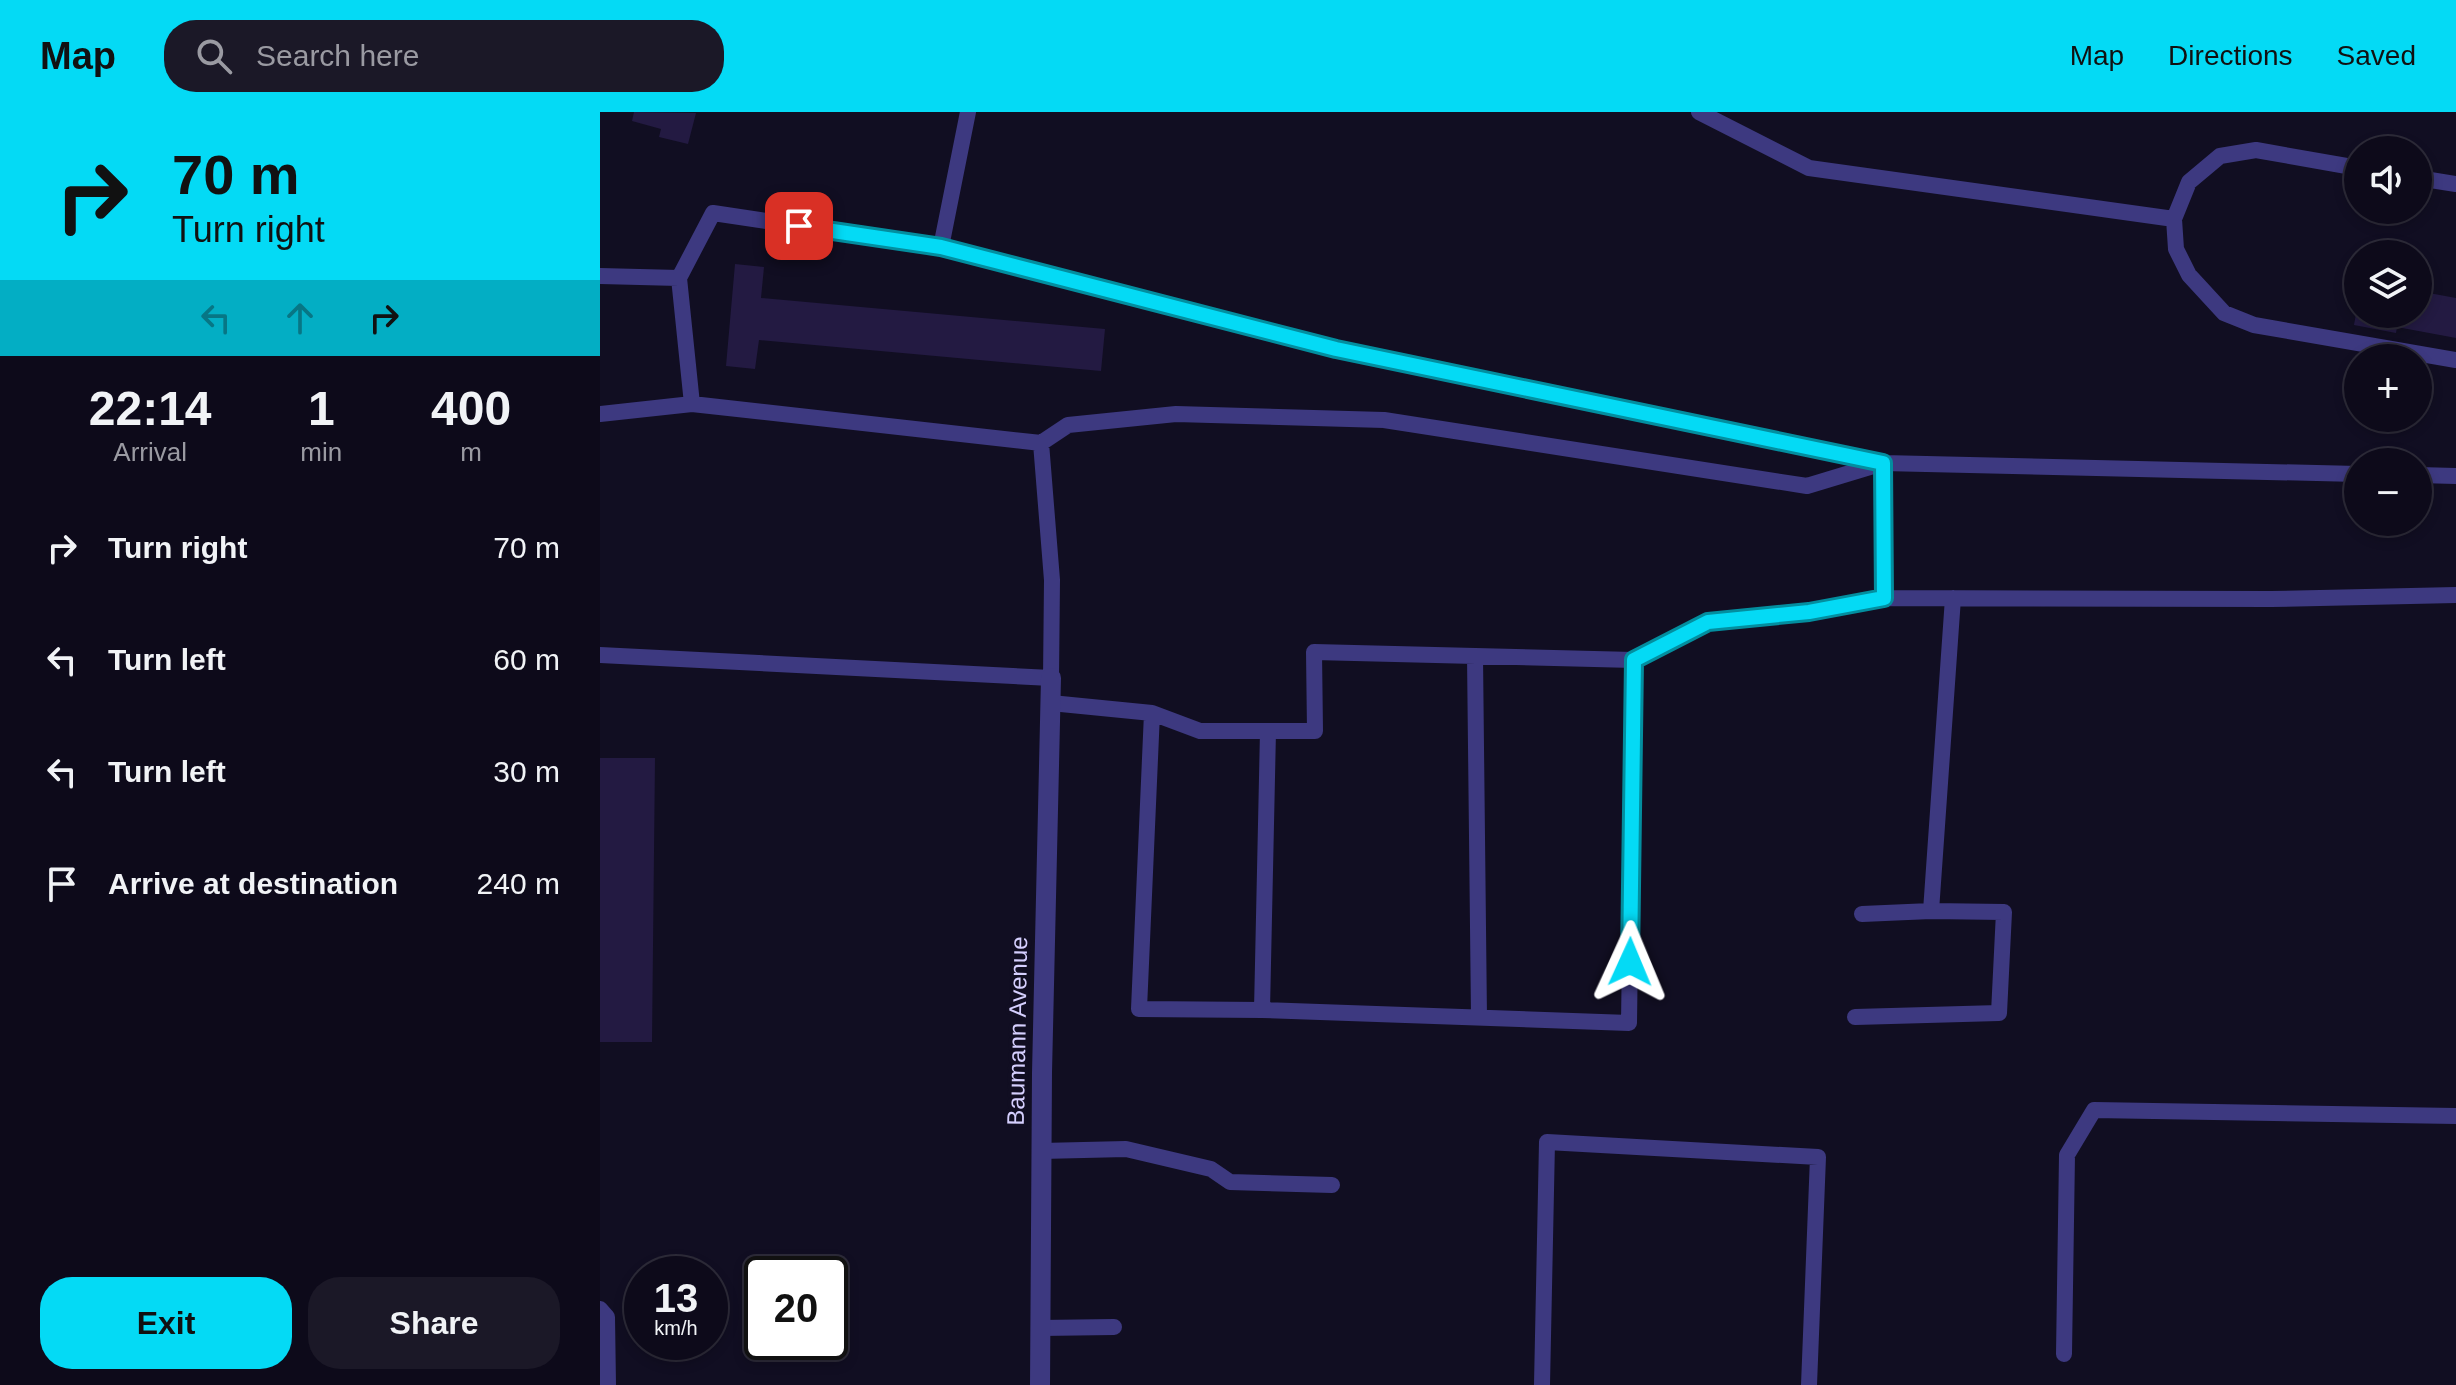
<!DOCTYPE html>
<meta charset="utf-8">
<style>
body{margin:0;font-family:Arial,sans-serif;background:#1b1827;color:#f1f3f6;height:100vh;display:flex;flex-direction:column;font-size:30px;white-space:nowrap}
*{box-sizing:border-box;margin:0}
p{font-size:26px;color:#9a9aa2}
.icon{flex:none;width:44px;height:44px;fill:none;stroke:currentColor;stroke-width:2;stroke-linecap:round;stroke-linejoin:round}
.map{position:relative;flex:1;overflow:hidden}
.drawer{display:flex;flex-direction:column;background:#0d0a1a;width:600px}
.drawer>*{flex:none}
.hud{background:#04daf5;color:#111;overflow:hidden}
.controls{position:absolute;left:1744px;top:24px;display:grid;gap:16px}
.controls a{display:grid;place-items:center;width:88px;height:88px;border-radius:50%;background:#0d0a1a;box-shadow:0 4px 12px #0003,0 0 0 2px #2d2b39;font-size:40px}
.speed{position:absolute;left:24px;top:1144px;display:flex;gap:16px;font-size:40px;font-weight:700;text-align:center}
.speed>*{display:grid;place-content:center;width:104px;height:104px;border-radius:50%;background:#0d0a1a;box-shadow:0 4px 12px #0003,0 0 0 2px #2d2b39;line-height:1}
.speed small{font-size:20px;font-weight:400}
.speed .limit{border:4px solid #111;border-radius:12px;background:#fff;color:#111}
.pin{position:absolute;display:grid;place-items:center;width:68px;height:68px;color:#fff;margin:-34px;border-radius:16px;box-shadow:0 4px 12px #0006}
.me{position:absolute;width:88px;margin:-44px;rotate:1deg;stroke-linejoin:round;filter:drop-shadow(0 0 6px #0008)}
.turn{display:flex;align-items:center;gap:28px;height:168px;padding:0 40px;font-size:36px}
.turn .icon{width:104px;height:104px;stroke-width:2.5}
.turn b{display:block;font-size:56px;line-height:68px}
.lanes{display:flex;align-items:center;height:76px;padding:0 40px;background:#0003;justify-content:center;gap:40px;direction:ltr}
.lanes .off{opacity:.35}
.eta{display:flex;justify-content:space-evenly;align-items:center;height:136px;text-align:center}
.eta b{font-size:48px;font-weight:700;line-height:56px}
.cta{display:flex;gap:16px;margin-top:auto;padding:16px 40px}
.cta a{flex:1;height:92px;border-radius:32px;background:#04daf5;color:#111;font-size:32px;font-weight:700;line-height:92px;text-align:center}
.cta a+a{background:#1b1827;color:#f1f3f6}
ul{padding:0;list-style:none}
li{display:flex;align-items:center;gap:24px;height:112px;padding:0 40px}
li div{flex:1}
li b{display:block;font-size:30px}
li em{font-style:normal}
header{display:flex;align-items:center;gap:48px;box-sizing:border-box;height:112px;padding:0 40px;background:#04daf5;color:#111}
header strong{font-size:38px}
nav{display:flex;gap:44px;margin-inline-start:auto;font-size:28px}
.search{width:560px;height:72px;background:#1b1827;display:flex;align-items:center;gap:20px;box-sizing:border-box;padding:0 28px;border-radius:32px;color:#9a9aa2;font-size:30px}
main{display:flex;flex:1;min-height:0}
.map>svg:first-child{display:block}
.building{fill:#231a42}
.lines{fill:none;stroke-linecap:round;stroke-linejoin:round}
.service{stroke:#3d3980;stroke-width:16}
.minor{stroke:#3d3980;stroke-width:20}
.route-casing{stroke:#038e9f;stroke-width:20}
.route{stroke:#04daf5;stroke-width:14}
.labels{text-anchor:middle;dominant-baseline:central;stroke-width:8;stroke-linejoin:round;paint-order:stroke}
.street-label{font-size:24px;fill:#d5cffe;stroke:#110e22}
</style>
<header>
<strong>Map</strong>
<div class="search"><svg class="icon" aria-label="search" viewBox="0 0 24 24"><circle cx="10" cy="10" r="6"/><path d="M15 15l6 6"/></svg>Search here</div>
<nav><a>Map</a><a>Directions</a><a>Saved</a></nav>
</header>
<main>
<section class="drawer">
<div class="hud">
<div class="turn"><svg class="icon" aria-label="right" viewBox="0 0 24 24"><path d="M7 20v-9h11M14 6l5 5-5 5"/></svg><div><b>70 m</b>Turn right</div></div>
<div class="lanes"><svg class="icon off" aria-label="left" viewBox="0 0 24 24"><path d="M17 20v-9H6M10 6l-5 5 5 5"/></svg><svg class="icon off" aria-label="ahead" viewBox="0 0 24 24"><path d="M12 20V5M6 11l6-6 6 6"/></svg><svg class="icon" aria-label="right" viewBox="0 0 24 24"><path d="M7 20v-9h11M14 6l5 5-5 5"/></svg></div>
</div>
<div class="eta">
<div><b>22:14</b><p>Arrival</p></div>
<div><b>1</b><p>min</p></div>
<div><b>400</b><p>m</p></div>
</div>
<ul>
<li><svg class="icon" aria-label="right" viewBox="0 0 24 24"><path d="M7 20v-9h11M14 6l5 5-5 5"/></svg><div><b>Turn right</b></div><em>70 m</em></li>
<li><svg class="icon" aria-label="left" viewBox="0 0 24 24"><path d="M17 20v-9H6M10 6l-5 5 5 5"/></svg><div><b>Turn left</b></div><em>60 m</em></li>
<li><svg class="icon" aria-label="left" viewBox="0 0 24 24"><path d="M17 20v-9H6M10 6l-5 5 5 5"/></svg><div><b>Turn left</b></div><em>30 m</em></li>
<li><svg class="icon" aria-label="arrive" viewBox="0 0 24 24"><path d="M6 21V4h12l-3 4 3 4H6"/></svg><div><b>Arrive at destination</b></div><em>240 m</em></li>
</ul>
<div class="cta"><a>Exit</a><a>Share</a></div>
</section>
<div class="map">
<svg width="1856" height="1273" viewBox="0 0 1856 1273">
<rect width="100%" height="100%" fill="#110e22"/>
<path class="building" d="M34,0L96,1L88,32L59,25L61,17L32,9Z
M135,152L164,155L161,186L505,217L501,259L159,228L155,257L126,254Z
M1818,179L1856,186V226L1797,215L1796,221L1754,213L1756,202H1818Z
M0,646H55L52,930H0Z"/>
<g class="lines">
<path class="service" d="M1099,0L1209,56L1574,107L1589,70L1620,44L1656,38L1758,56
M1818,66L1856,72
M1574,107L1576,137L1589,163L1624,201L1654,213L1856,248
M341,135L736,237L1283,351L1758,362
M0,164L79,166L92,292
M79,166L113,101L341,135L368,0
M0,302L92,292L441,331
M1283,351L1284,486L1671,487L1856,483
M1818,363L1856,364
M0,543L451,566L452,468L441,331L468,313L576,302L784,308L1207,374L1283,351
M875,544L879,905
M451,591L552,601L600,619H715L714,540L1034,548L1108,510L1209,500L1284,486
M552,601L539,897L662,898L1029,911L1034,548
M1262,802L1331,799
M662,898L668,619
M1255,905L1399,901L1404,800L1331,799L1353,486
M441,1039L526,1037L611,1057L630,1070L732,1073
M0,1197L7,1205L8,1273
M440,1216L514,1215
M1464,1242L1467,1043L1494,998L1856,1004
M942,1273L947,1030L1218,1045L1209,1273"/>
<path class="minor" d="M440,1273L442,961L451,566"/>
</g>
<g class="lines">
<defs>
<path id="route" d="M199,114L341,135L736,237L1283,351L1284,486L1209,500L1108,510L1034,548L1030,850"/>
</defs>
<use href="#route" class="route-casing"/>
<use href="#route" class="route"/>
</g>
<g class="labels">
<g class="street-label">
<text transform="translate(417 919) rotate(-89)">Baumann Avenue</text>
</g>
</g>
</svg>
<div class="controls">
<a><svg class="icon" aria-label="sound" viewBox="0 0 24 24"><path d="M4 9h4l5-4v14l-5-4H4zM17 9q2 3 0 6"/></svg></a>
<a><svg class="icon" aria-label="layers" viewBox="0 0 24 24"><path d="M12 4l9 5-9 5-9-5zM3 14l9 5 9-5"/></svg></a>
<a>+</a>
<a>−</a>
</div>
<div class="speed"><div>13<small>km/h</small></div><div class="limit">20</div></div>
<div class="pin" style="left:199px;top:114px;background:#d93025"><svg class="icon" aria-label="arrive" viewBox="0 0 24 24"><path d="M6 21V4h12l-3 4 3 4H6"/></svg></div>
<svg class="me" style="left:1030px;top:850px" viewBox="-20 -20 40 40"><path d="M0-17L14 15 0 8-14 15z" fill="#04daf5" stroke="#fff" stroke-width="4"/></svg>
</div>
</main>
